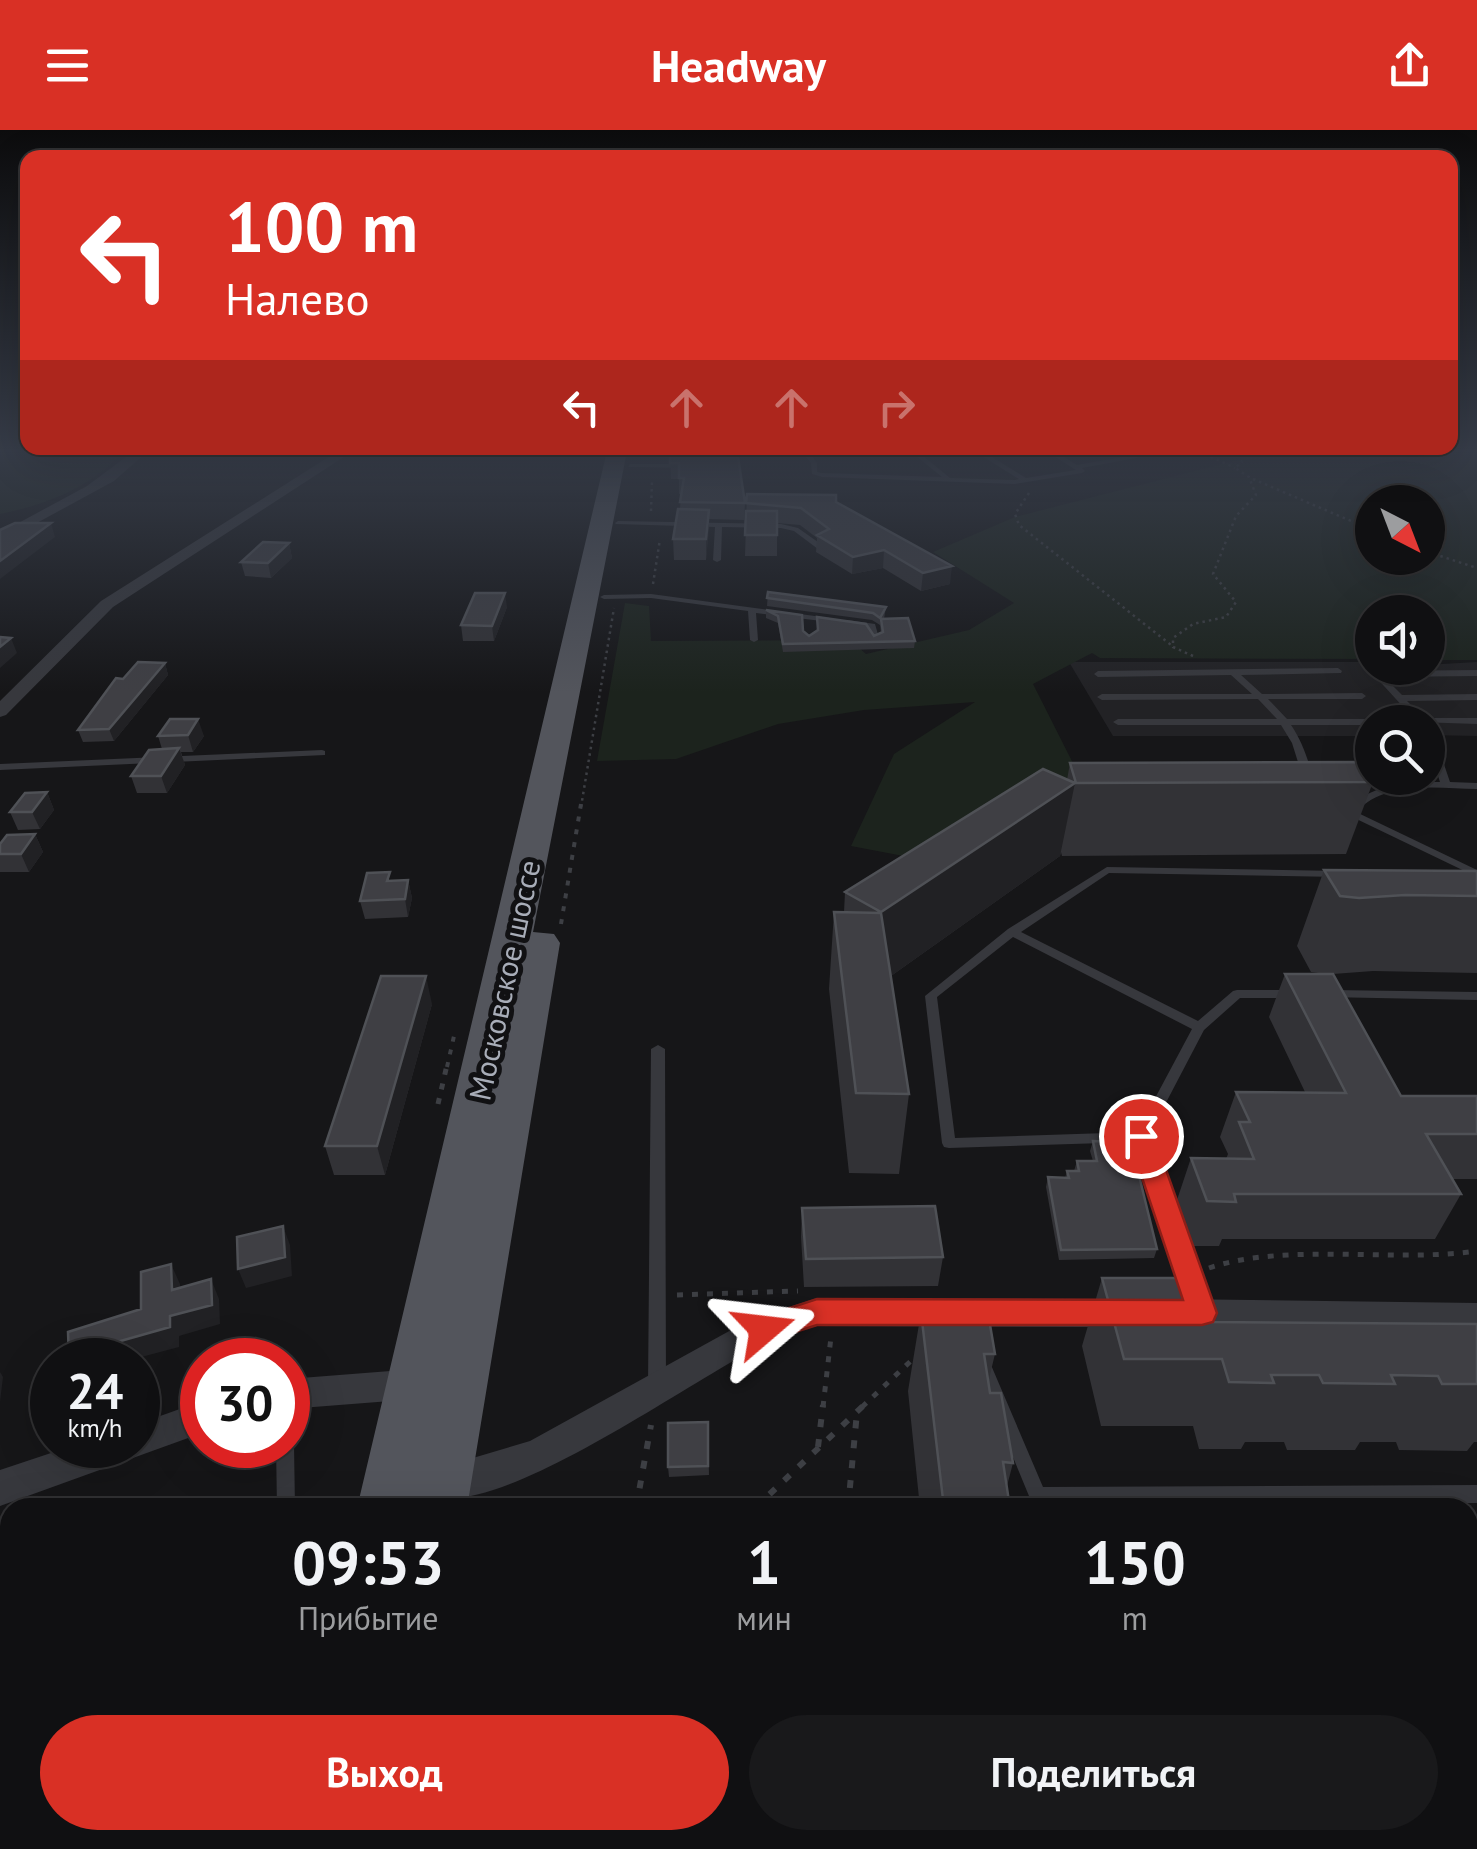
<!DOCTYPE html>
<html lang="ru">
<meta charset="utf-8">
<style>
body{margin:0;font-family:"PT Sans",sans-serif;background:#19191b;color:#f1f3f6;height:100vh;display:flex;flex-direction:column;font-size:38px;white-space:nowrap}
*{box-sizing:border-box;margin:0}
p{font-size:32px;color:#9c9d9f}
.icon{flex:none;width:55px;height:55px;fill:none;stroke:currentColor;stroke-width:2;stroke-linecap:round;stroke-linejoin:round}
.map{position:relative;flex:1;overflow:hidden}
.panel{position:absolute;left:0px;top:1368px;width:1478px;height:352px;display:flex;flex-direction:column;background:#101012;border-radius:30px 30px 0 0;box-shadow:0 10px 40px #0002,0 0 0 2px #303032}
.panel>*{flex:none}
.guide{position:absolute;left:20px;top:20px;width:1438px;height:305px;border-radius:20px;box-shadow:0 10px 40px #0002,0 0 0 2px #303032;background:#d93025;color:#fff;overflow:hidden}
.needle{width:65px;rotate:138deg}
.tools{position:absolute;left:1355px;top:355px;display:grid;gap:20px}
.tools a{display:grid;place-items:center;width:90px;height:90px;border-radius:50%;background:#101012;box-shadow:0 10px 40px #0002,0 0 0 2px #303032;font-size:50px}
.speed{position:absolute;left:30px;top:1208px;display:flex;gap:20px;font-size:50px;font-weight:700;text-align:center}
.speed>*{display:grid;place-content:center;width:130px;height:130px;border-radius:50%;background:#101012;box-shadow:0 10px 40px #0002,0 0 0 2px #303032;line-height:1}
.speed small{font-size:25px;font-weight:400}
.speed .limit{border:15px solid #d22;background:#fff;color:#111}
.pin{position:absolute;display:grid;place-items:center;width:85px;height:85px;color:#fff;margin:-42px;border:5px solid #fff;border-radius:50%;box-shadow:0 2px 10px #0007}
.me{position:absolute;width:110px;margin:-55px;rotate:73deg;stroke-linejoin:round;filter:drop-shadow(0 0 8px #0008)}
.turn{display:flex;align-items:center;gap:35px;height:210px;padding:0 40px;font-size:45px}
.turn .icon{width:130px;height:130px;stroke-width:2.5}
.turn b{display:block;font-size:70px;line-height:85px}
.lanes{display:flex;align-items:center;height:95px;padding:0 40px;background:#0003;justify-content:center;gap:50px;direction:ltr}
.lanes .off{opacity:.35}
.eta{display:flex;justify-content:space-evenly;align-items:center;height:170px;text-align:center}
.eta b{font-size:60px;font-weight:600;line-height:70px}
.button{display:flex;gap:20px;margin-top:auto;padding:20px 40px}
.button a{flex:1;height:115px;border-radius:60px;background:#d93025;color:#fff;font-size:40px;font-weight:600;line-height:115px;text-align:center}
.button a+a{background:#19191b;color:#f1f3f6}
header{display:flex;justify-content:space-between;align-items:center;height:130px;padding:0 40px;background:#d93025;color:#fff;font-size:45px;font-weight:600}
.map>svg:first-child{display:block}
.built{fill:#222225}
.green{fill:#1c231d;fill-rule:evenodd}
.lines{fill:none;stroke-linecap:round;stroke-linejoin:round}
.path-far3{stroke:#3d3f44;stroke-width:2.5;stroke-dasharray:2.5 4;stroke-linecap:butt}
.path-far2{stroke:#3d3f44;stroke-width:4;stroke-dasharray:5 8;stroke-linecap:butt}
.path-far1{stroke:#3d3f44;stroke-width:5;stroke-dasharray:6 9;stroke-linecap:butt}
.path{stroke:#3d3f44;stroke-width:6;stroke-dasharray:8 12;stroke-linecap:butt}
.lane{fill:#37383d;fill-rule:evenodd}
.street{fill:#37383d;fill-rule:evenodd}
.primary{fill:#53555c;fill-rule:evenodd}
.wall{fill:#323236}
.shaded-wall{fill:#212124}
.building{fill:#3f3f44;stroke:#4f5156;stroke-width:2.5}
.route{fill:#d93025;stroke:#8d1f18;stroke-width:2.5}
.labels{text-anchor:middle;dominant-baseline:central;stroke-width:10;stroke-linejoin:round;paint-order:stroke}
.street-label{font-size:30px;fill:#a8adb8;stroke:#111113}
</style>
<header><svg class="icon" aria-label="menu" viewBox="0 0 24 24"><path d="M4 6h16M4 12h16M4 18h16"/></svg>Headway<svg class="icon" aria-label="share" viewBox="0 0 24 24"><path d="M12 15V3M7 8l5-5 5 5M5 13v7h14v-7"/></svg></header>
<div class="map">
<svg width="1477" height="1719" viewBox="0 0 1477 1719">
<rect width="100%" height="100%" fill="#161618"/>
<path class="built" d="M1069,532H1372V538L1477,532V606L1428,605V592H1372V606H1113Z"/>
<path class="green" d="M0,321H124C92,357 46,375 0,384Z
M1273,321H1477V530H1428V482H1372V529L1100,528L1092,523L1033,554L1081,649L956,736L851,716L894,624L975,572L864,580L778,594L676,629L597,631L625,473L649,476L651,511L850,510L866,524L969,500L1014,473L933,422L1015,387ZM1372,372H1428V428H1372Z
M495,1710H655L654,1719H491Z
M701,1710H860V1719H701Z"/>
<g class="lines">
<path class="path-far3" d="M1199,321L1235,338
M1253,349L1372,400
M1029,363L1015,384L1019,395L1171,515
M651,381L652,351
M1428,422L1477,438
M653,454L660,409
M1193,526L1173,517V508L1193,494L1226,487L1236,472L1213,444L1236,386L1256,365L1249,347L1235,338L1242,332L1236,321
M581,677L614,478"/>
<path class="path-far2" d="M561,794L581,674
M447,937L454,906"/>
<path class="path-far1" d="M438,974L447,935
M1209,1138C1286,1112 1392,1133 1477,1121
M677,1165L798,1161
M823,1277L831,1207
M862,1277L915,1227"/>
<path class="path" d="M818,1317L823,1275
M636,1378L651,1295
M755,1378L864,1275
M848,1378L857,1282
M838,1710V1719"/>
<path class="lane" d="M801,321H808L817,333V342L822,343L942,347L910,321H917L950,348L1015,350L1019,349L974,321H982L1026,348L1076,340L1046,321H1054L1077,335L1158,321H1174L1082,338L1085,341L1082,343L1015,354L822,347L812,344L811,333Z
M630,334H687L690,336L687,338L628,337Z
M618,391L781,394L798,398L825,417L818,419L794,401L781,398L722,397L721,430L717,432L713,430L715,397L616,394L615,393Z
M651,464L830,488L834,490L830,492L756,483L758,510L754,512L750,510L748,481L651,468L604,469L600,467L604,465Z
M847,490L875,494L879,508L872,510L868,498L847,494Z
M1338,538L1342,541L1341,543L1241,545L1262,564L1362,563L1366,566L1362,569H1268L1287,589H1388L1393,592H1372V595H1291C1302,611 1308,629 1313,648L1308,651L1303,648L1292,613L1281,595H1118L1113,592L1118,589H1277L1258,569L1102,570L1097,567L1102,564H1252L1231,545L1098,547L1094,544L1098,541Z
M1477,540V546L1384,547L1402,565L1477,564V570L1407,571L1424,588H1477V594L1417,592L1373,544L1377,541Z
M1428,599L1433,602L1450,652L1477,653V659C1438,658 1385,650 1356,682L1477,740V747L1344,683C1369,654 1403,652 1440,652L1428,615Z
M322,620L325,621V625L0,640V634Z
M1107,737L1340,741L1346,744L1340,747L1109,743L1021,802L1198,891L1233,861L1237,860H1295L1301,864L1295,868H1240L1204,900L1148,1007L1204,1163L1202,1168L1196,1170L1190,1168L1188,1163L1136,1012L949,1018L944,1017L942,1013L925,866L1008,799ZM1013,807L1192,899L1137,1002L955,1008L937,867Z
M1330,860L1477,862V870L1326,867L1324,864Z
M658,915L665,919L666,1256L663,1261L657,1264L651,1261L648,1256L651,919Z
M983,1228L989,1230L991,1235L1043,1357L1477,1355V1373L1049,1375V1378H1031L1029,1366L975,1235L977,1230Z
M288,1308L291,1309L294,1315L295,1378H277L276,1315H288Z
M213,1710H235L232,1719H210Z
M1088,1710H1110L1112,1719H1090Z"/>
<path class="street" d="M134,321H148L114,351L0,413V403L87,356Z
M338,321H353L113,477L6,585L0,587V571L101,471Z
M817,1168L1122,1169L1134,1173L1138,1183L1134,1193L1122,1197L817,1196C803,1200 787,1204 773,1210C702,1241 499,1393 429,1365L424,1353L429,1341L530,1311L751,1189Z
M1172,1169L1477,1173V1201L1172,1197L1160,1193L1156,1183L1160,1173Z
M416,1239L428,1243L433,1254L428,1265L416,1269L288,1279V1249Z
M202,1271V1303L0,1376V1340L75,1315H138V1294Z"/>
<path class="primary" d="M607,321H627L533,802L554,804L560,813L467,1378H357Z
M281,1710H410L409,1719H279Z"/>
</g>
<path class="wall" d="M670,321H718V327L745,373L744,390L709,389L706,430H674L673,409L680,379L681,364H679V349H671Z
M747,364L836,372L950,454L921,461L883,438L852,444L816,422L817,408L800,395L777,393V426H745Z
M289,413L292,428L271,448L245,446L241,432Z
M768,462L886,477L884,489L915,511L914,518L783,522L778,493L766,488V480L802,485L803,501L809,506H874L881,503L880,495L872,490L767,476Z
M507,477L494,511H463L461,495Z
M165,533L168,545L114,611L83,612L78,600L123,549Z
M170,589L204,606L193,622H181L185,635L167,663H137L131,646L162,619L158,606Z
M1070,633L1373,652L1346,724L1062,726L1061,722L1060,726L891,846L909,964L899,1044L849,1043L829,859L834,782H844L845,762L1067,650Z
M47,662L54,680L40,699L18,700L10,682Z
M35,704L43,722L29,742H0V714Z
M1324,740L1477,741V843L1373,841L1333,844L1401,966H1477V1049H1452L1461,1064L1435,1109H1222L1219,1116H1191L1176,1073L1191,1028L1226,1029L1228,1024L1220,1007L1236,962H1305L1269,887L1285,844H1326L1311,842L1297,816Z
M408,750L412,768L408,787L365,789L360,771Z
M432,874L385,1045H334L325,1016Z
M1093,1011L1157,1119L1154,1128L1059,1130L1046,1057L1048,1047L1065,1048L1067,1041H1074L1077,1031H1093L1090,1021Z
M802,1078L943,1127L938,1156L804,1157L801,1107Z
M1102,1148L1209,1192L1477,1194V1312H1474L1467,1321L1399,1320L1396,1312H1360L1355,1320H1287L1284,1312H1245L1241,1319H1199L1193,1296H1101L1082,1216Z
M921,1182L995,1224L988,1253L990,1263L1013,1333L1007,1356L1010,1378H920L908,1261Z
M708,1292L709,1345L669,1347L668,1337Z
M1477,1647V1719H1379L1376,1710H1468V1656Z
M954,1710H1075L1077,1719H955Z"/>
<path class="shaded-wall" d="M709,380V401L706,430V409Z
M51,393L55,407L0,449V431Z
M289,413L292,428L271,448L268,433Z
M884,420L883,438L852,444L853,427Z
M952,436L950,454L921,461L923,443Z
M505,463L507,477L494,511L492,496Z
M11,508L17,523L0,538V517Z
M165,533L168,545L114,611L109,599Z
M198,589L204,606L193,622L188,605Z
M179,618L185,635L167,663L161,646Z
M1075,653L1060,726L874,858L881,782Z
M47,662L54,680L40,699L32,682Z
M35,704L43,722L29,742L21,724Z
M408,750L412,768L408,787L405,769Z
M426,846L432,874L385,1045L377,1016Z
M283,1096L290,1115L292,1146L246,1158L238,1139Z
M171,1134L180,1154L181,1179L172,1160Z
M211,1149L219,1169L220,1194L179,1206V1217L130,1230H104L117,1212L170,1186Z
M0,1242L3,1247L0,1272Z
M109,1710H131V1719H109Z"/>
<path class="building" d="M670,321H718L717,325L670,324Z
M670,326L738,327L745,373L680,372L684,348H679V333H670Z
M747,364L836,365V372L952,436L923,443L884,420L853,427L817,405L829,399L801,378L746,373Z
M678,379L709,380L706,409H673Z
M746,381H777V405H745Z
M15,393H51L0,431V400Z
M263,412L289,413L268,433L241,432Z
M768,462L886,477L880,488L873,483L767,468Z
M475,463H505L492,496L461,495Z
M766,480L802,485L803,501L809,506L818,500L817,487L866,494L874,506L883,502L881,489L908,488L915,511L783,514L778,486Z
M0,507L11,508L0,517Z
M138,532L165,533L109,599L78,600L116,548L123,549Z
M170,589H198L188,605L158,606Z
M179,618L161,646H131L149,620Z
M1359,632L1373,652L1076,653L1070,633Z
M1043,639L1075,653L881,782L845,762Z
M47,662L32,682H10L25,663Z
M35,704L21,724H0V714L7,705Z
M1324,740L1477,741V766L1405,765L1359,768L1340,766Z
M390,742L387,751L408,750L405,769L360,771L367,743Z
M834,782L881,783L909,964L856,963Z
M1285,844H1333L1401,966H1477V1004H1426L1461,1064H1234L1236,1072L1207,1071L1191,1028L1254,1029L1239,992H1250L1236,962L1346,963Z
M381,846H426L377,1016H325Z
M1093,1011L1131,1013L1157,1119L1061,1120L1048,1047L1069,1048L1067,1041H1079L1077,1031H1097Z
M935,1076L943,1127L806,1129L802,1078Z
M283,1096L285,1127L238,1139L237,1107Z
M171,1134L172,1160L211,1149L212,1175L170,1186V1197L117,1212L118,1225L104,1230H69L68,1202L141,1179V1142Z
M1102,1148H1195L1209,1192L1477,1194V1254H1442L1438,1246L1391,1245L1395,1254L1323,1253L1319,1245H1271L1274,1253L1229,1252L1222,1229H1124Z
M921,1182L988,1183L995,1224H984L990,1263H1001L1013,1333L1003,1332L1010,1378H944Z
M708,1292V1336L668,1337V1293Z
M1468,1665L1477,1666V1719H1424L1421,1710L1406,1711L1468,1710Z
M15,1710H109V1719H0V1716Z
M982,1710H1075L1077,1719H983Z"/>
<linearGradient id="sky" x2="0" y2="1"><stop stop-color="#0c0c0d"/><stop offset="0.57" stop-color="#363c48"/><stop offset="1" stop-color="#363c48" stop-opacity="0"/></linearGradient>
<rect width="1477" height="562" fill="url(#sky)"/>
<path class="route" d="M1141,997L1154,1006L1217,1183L1213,1192L1202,1195H817L764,1212L753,1208L748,1199L753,1190L817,1169L1183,1170L1128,1006Z"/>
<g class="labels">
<g class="street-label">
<text transform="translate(504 850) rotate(-78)">Московское шоссе</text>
</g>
</g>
</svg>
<div class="tools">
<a><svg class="needle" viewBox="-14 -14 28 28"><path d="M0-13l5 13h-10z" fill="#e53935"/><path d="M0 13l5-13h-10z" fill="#9c9d9f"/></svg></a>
<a><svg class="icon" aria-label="sound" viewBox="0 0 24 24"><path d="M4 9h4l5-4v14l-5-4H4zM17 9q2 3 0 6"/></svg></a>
<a><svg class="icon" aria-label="search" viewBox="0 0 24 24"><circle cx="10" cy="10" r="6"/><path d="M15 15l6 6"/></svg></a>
</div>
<div class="speed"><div>24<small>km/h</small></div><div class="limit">30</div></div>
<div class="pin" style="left:1141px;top:1006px;background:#d93025"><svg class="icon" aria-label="arrive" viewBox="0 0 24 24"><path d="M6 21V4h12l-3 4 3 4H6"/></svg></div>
<svg class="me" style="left:764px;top:1199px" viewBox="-20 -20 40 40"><path d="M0-17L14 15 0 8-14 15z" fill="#d93025" stroke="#fff" stroke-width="4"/></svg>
<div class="guide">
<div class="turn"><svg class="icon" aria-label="left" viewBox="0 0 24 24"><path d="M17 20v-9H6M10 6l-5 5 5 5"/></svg><div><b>100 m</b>Налево</div></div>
<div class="lanes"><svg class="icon" aria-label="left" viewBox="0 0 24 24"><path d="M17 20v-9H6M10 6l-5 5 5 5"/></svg><svg class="icon off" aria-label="ahead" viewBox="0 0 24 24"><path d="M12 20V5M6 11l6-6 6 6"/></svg><svg class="icon off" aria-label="ahead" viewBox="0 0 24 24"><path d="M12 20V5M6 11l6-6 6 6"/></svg><svg class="icon off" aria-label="right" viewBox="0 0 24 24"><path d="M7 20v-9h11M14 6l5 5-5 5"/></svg></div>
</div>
<section class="panel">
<div class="eta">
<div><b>09:53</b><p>Прибытие</p></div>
<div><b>1</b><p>мин</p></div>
<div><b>150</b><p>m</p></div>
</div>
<div class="button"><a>Выход</a><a>Поделиться</a></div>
</section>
</div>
